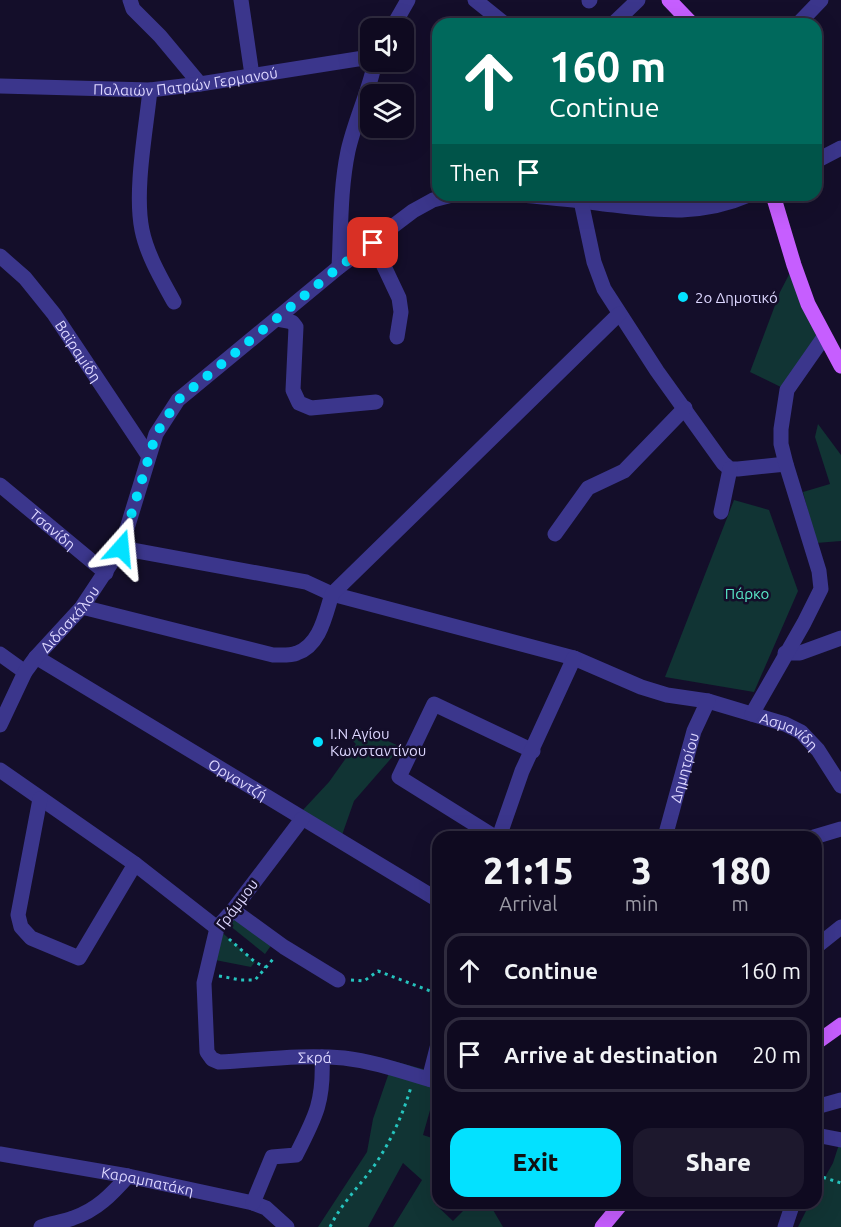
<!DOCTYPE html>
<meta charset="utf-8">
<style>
body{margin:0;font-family:Ubuntu,sans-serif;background:#1d182d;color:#f1f3f6;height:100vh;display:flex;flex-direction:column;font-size:22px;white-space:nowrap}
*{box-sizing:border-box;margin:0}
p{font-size:20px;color:#9b9aa5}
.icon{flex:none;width:33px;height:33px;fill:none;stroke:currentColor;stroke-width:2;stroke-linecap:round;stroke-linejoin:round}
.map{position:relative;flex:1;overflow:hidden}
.side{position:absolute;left:432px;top:831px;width:390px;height:378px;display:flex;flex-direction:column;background:#0f0a20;border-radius:18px;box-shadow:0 6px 24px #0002,0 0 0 2px #2f2b3e}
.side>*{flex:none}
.banner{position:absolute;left:432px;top:18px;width:390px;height:183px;border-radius:18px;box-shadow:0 6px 24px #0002,0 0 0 2px #2f2b3e;background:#00695c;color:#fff;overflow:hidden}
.tools{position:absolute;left:360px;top:18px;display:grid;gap:12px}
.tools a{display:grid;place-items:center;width:54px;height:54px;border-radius:12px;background:#0f0a20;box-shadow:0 6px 24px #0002,0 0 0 2px #2f2b3e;font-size:30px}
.pin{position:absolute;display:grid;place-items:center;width:51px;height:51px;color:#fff;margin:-26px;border-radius:12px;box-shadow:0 3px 9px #0006}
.me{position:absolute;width:66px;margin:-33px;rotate:18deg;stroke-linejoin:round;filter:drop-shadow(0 0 4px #0008)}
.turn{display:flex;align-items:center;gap:21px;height:126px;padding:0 18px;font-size:27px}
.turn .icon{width:78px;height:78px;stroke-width:2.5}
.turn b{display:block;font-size:42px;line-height:51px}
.then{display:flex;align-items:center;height:57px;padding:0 18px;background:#0003;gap:12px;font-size:22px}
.eta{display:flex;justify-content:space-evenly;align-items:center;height:102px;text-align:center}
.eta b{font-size:36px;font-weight:800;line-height:42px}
.action{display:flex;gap:12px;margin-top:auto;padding:12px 18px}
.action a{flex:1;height:69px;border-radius:18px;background:#03e1ff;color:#111;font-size:24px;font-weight:800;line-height:69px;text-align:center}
.action a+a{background:#1d182d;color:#f1f3f6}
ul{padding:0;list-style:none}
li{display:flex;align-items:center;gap:18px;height:75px;margin:0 12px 9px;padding:0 6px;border:3px solid #2f2b3e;border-radius:18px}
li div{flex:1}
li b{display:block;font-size:22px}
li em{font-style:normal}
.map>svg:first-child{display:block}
.green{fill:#113434}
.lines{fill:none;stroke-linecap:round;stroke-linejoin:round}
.path{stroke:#26c4be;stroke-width:3;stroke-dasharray:3 4.5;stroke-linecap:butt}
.minor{stroke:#3b368c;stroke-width:15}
.major{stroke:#c65eff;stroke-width:15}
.route{stroke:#03e1ff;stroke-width:10;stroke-dasharray:0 18}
.poi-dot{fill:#03e1ff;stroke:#140e2a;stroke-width:2}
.labels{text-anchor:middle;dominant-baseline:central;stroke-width:5;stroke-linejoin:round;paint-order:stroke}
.street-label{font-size:15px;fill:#ddd7ff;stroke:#140e2a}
.poi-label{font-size:15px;fill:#ddd7ff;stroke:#140e2a;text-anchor:start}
.park-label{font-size:15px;fill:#59e9c8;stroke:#140e2a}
</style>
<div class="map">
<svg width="841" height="1227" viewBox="0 0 841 1227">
<rect width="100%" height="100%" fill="#140e2a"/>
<path class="green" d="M794,265L824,337L787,390L750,372L780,292Z
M818,424L841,455V541L816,543L803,492L830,484L815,437Z
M734,500L769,510L798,591L754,692L665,677Z
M357,727L401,747L354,801L342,835L302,811L329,782L356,744L349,737Z
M233,910L275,940L265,954L224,921Z
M217,928L255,962L251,967L210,959Z
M393,1061L438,1073V1082L423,1135L438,1140V1199L434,1203L453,1221L471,1203H489L503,1227H393L422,1180L403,1163L368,1227H318L367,1152L373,1119Z
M841,1138V1227H798L810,1203H816V1193L833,1163Z"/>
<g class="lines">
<path class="path" d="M229,939L255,962L265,967
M219,976L241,980H255L274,958
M351,980L364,981L378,971L438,994
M816,1175L841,1183
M330,1227C342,1202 361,1185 376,1163C392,1139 403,1114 411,1087"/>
<g class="minor">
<path d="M130,0L133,9L160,36L200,84"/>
<path d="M241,0L252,75"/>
<path d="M475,0L505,24"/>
<path d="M589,1L590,0"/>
<path d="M613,24L638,0"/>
<path d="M798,24L821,0"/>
<path d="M392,28L408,0"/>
<path id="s1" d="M0,86L150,90L200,84L370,57"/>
<path d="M150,90C146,130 134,191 142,230C147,255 162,280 174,302"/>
<path d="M816,161L841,148"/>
<path d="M522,195C550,198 577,200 604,204C656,210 699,217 749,195"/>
<path d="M581,201L594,262L604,289L657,371L723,463L730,469H738L786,464"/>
<path d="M373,243L399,298L401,312L397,337"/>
<path id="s2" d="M0,256L25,278L54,314L148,455"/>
<path d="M339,267C341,229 340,189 348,151C355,120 369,92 375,62"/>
<path d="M276,319L292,322L296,327L293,390L299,403L311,408L376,402"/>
<path id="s3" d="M0,485L106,573"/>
<path d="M721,512L730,469"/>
<path d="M555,534L588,488L624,471L685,408"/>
<path id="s4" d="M121,548L306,582L332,594L574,658L641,687L667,695L708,701L785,724L801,732L818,750L841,786"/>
<path d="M82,607L273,655C280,655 290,656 297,653C320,645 325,616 332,594L619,314"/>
<path d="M785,653H800L841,638"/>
<path d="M0,654L25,672"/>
<path id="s5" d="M36,657L438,900"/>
<path d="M752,714L804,623L821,589L819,571L786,464L781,444V429L787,390L824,337"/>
<path id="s6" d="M0,725L25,672L36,657L82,607L121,548L156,434L178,400L339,267L413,211L433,200L452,195"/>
<path d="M0,770L135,864L217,928"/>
<path d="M40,799L18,915L21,927L31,938L79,958L135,864"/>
<path id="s7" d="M302,819L233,910L217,928L204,983L207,1052L212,1059L219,1062C260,1060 302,1054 344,1058C377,1062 406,1073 438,1082"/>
<path d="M495,837L399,777L434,704L533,751"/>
<path d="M499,837L522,771L574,658"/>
<path id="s8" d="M665,837L694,731L708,701"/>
<path d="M814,837L841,829"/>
<path d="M233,910L284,947L338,980"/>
<path d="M816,947L841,927"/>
<path d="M429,1079L438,1044"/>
<path d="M816,1107L841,1100"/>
<path d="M816,1135L841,1140"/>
<path id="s9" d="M0,1154L128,1176L253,1203L266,1208L287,1227"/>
<path d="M253,1203L272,1157L296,1155C316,1116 324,1101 322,1057"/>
<path d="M41,1227C51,1223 63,1222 73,1218C97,1210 112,1194 128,1176"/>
<path d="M785,1227L793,1203"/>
</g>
<path class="major" d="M669,0L692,24
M773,195L794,265L808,304L841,366
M816,1043L841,1025
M602,1227L622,1203"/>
</g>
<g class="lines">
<path class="route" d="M121,548L156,434L178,400L339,267L373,243"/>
</g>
<g class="poi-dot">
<circle cx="683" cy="297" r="6"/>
<circle cx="318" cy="742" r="6"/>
</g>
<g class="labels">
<g class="street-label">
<text stroke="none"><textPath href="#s1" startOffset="186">Παλαιών Πατρών Γερμανού</textPath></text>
<text stroke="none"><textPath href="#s2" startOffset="124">Βαϊραμίδη</textPath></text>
<text stroke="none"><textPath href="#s3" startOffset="69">Τσανίδη</textPath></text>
<text stroke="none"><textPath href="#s6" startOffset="128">Διδασκάλου</textPath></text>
<text stroke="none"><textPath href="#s4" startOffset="696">Ασμανίδη</textPath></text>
<text stroke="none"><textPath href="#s8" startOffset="72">Δημητρίου</textPath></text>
<text stroke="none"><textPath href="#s5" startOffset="236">Οργαντζή</textPath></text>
<text transform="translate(237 904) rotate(-53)">Γράμμου</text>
<text stroke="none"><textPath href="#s7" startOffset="376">Σκρά</textPath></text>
<text stroke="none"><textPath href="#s9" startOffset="150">Καραμπατάκη</textPath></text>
</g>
<g class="poi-label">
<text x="695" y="297">2ο Δημοτικό</text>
<text x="330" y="733">Ι.Ν Αγίου<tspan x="330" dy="17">Κωνσταντίνου</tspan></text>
</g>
<g class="park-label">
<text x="747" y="593">Πάρκο</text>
</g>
</g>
</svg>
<div class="tools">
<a><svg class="icon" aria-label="sound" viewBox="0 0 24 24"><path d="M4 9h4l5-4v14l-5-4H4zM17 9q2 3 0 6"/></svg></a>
<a><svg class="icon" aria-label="layers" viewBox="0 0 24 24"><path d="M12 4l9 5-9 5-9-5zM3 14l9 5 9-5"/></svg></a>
</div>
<div class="pin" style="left:373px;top:243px;background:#d93025"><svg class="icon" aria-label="arrive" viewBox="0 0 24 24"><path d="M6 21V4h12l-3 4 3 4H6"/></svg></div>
<svg class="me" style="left:121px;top:548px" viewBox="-20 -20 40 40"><path d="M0-17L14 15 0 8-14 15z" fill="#03e1ff" stroke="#fff" stroke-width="4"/></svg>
<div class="banner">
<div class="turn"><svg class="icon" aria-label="ahead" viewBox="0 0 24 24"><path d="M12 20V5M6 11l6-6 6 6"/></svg><div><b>160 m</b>Continue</div></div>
<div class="then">Then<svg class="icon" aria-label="arrive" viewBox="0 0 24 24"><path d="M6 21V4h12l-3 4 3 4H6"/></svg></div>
</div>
<section class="side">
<div class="eta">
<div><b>21:15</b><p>Arrival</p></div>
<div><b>3</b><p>min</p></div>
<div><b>180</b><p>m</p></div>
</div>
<ul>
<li><svg class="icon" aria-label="ahead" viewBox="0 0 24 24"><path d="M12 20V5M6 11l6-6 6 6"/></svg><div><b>Continue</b></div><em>160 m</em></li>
<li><svg class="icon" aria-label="arrive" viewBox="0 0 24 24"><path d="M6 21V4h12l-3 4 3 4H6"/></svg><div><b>Arrive at destination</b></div><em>20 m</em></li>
</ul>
<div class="action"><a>Exit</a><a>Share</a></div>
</section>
</div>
